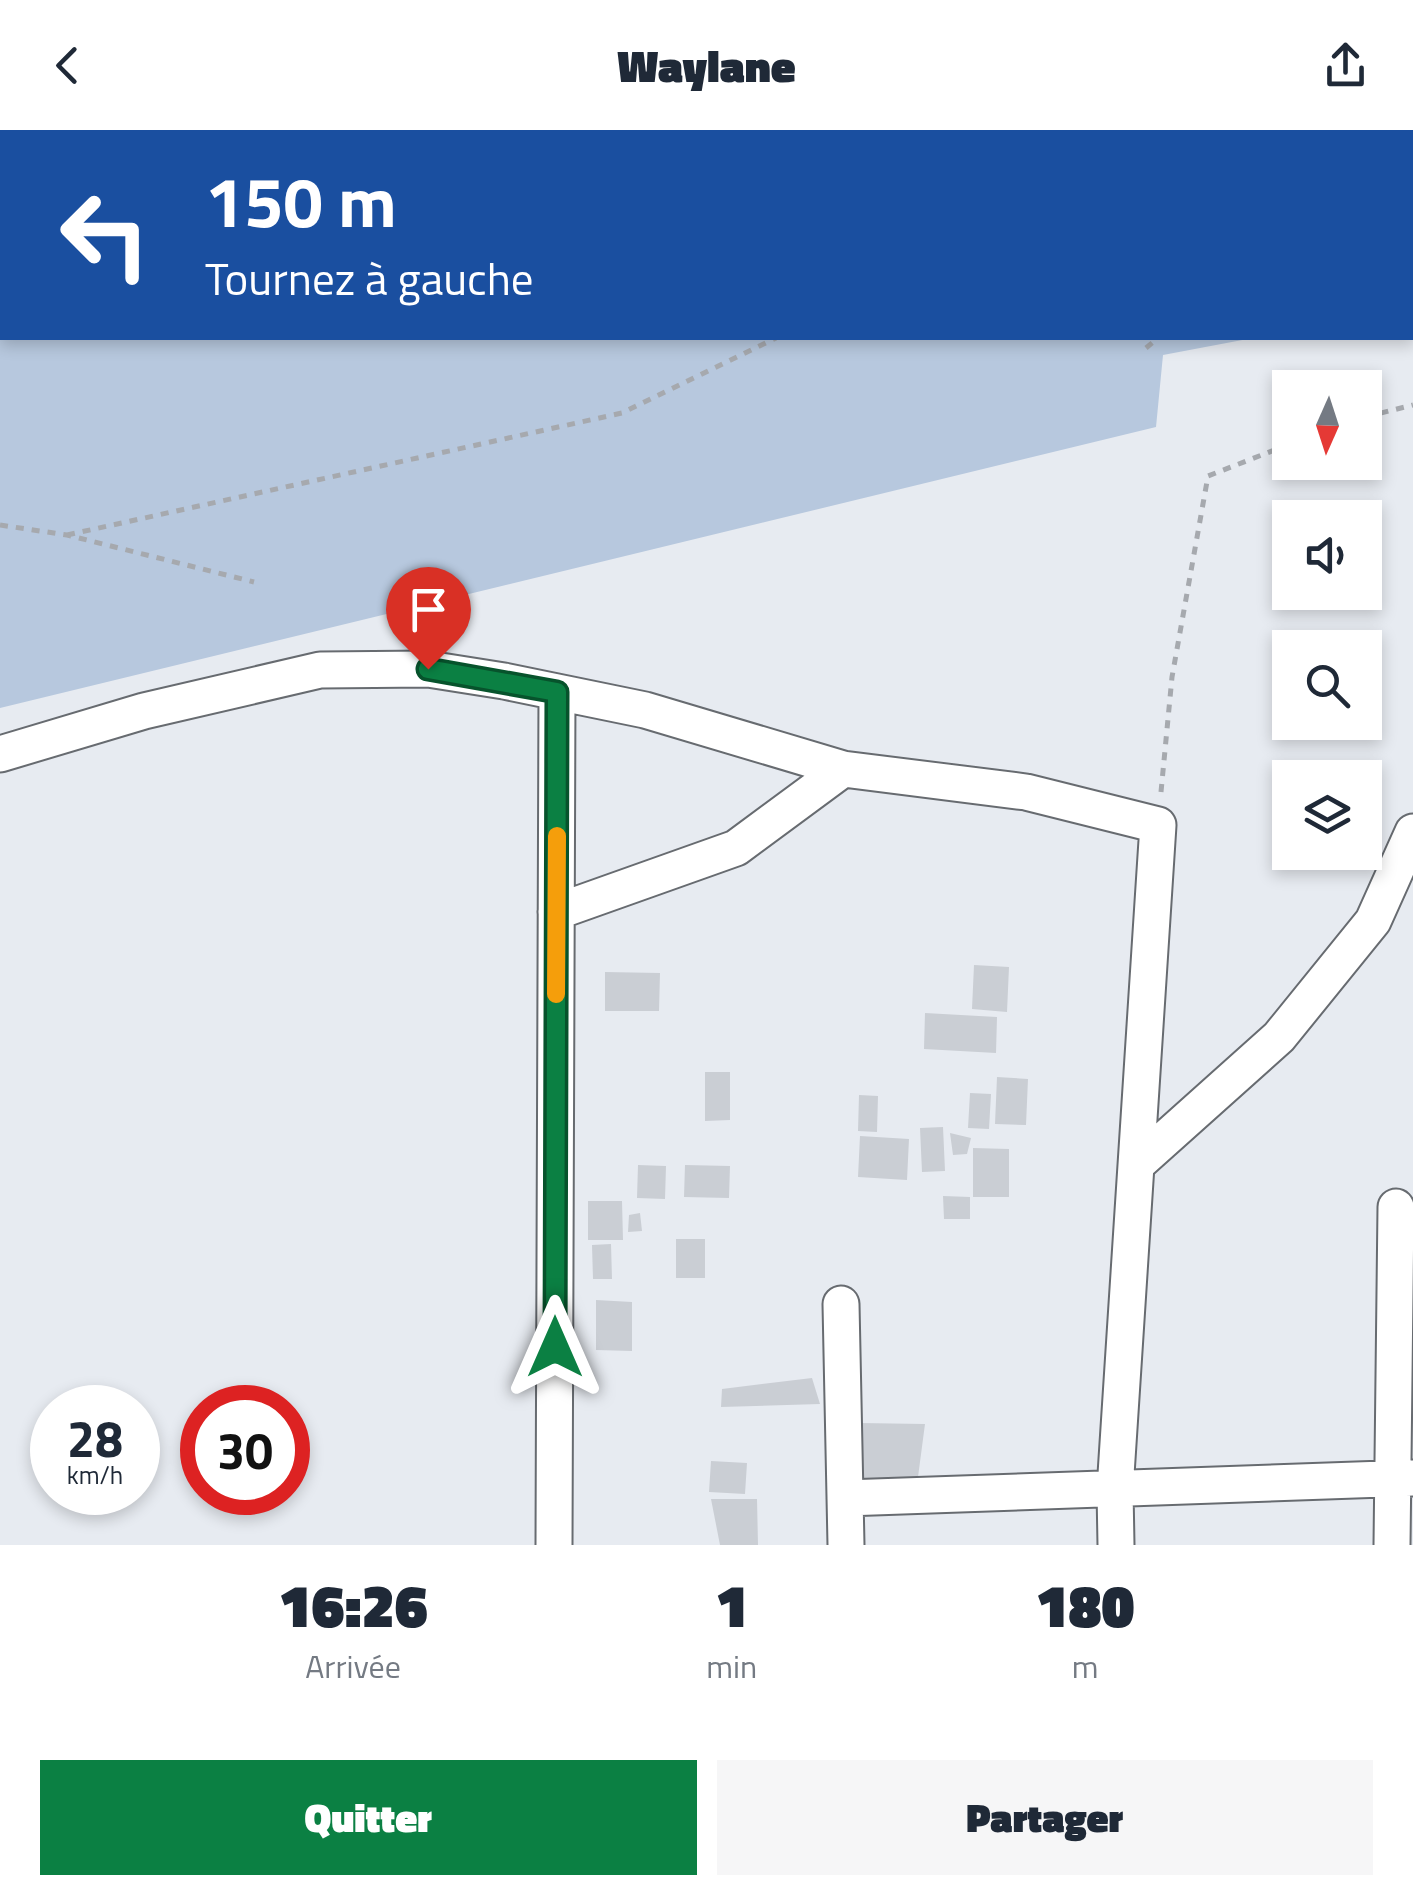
<!DOCTYPE html>
<html lang="fr">
<meta charset="utf-8">
<style>
body{margin:0;font-family:"Titillium Web",sans-serif;background:#f6f6f7;color:#1f2937;height:100vh;display:flex;flex-direction:column;font-size:38px;white-space:nowrap}
*{box-sizing:border-box;margin:0}
p{font-size:32px;color:#747a83}
.icon{flex:none;width:55px;height:55px;fill:none;stroke:currentColor;stroke-width:2;stroke-linecap:round;stroke-linejoin:round}
.map{position:relative;height:1415px;overflow:hidden}
.side{display:flex;flex-direction:column;background:#fff;flex:1}
.side>*{flex:none}
.banner{position:absolute;left:0px;top:0px;width:1415px;height:210px;box-shadow:0 5px 15px #0003;background:#1a4fa0;color:#fff;overflow:hidden}
.needle{width:65px;rotate:183deg}
.controls{position:absolute;left:1272px;top:240px;display:grid;gap:20px}
.controls a{display:grid;place-items:center;width:110px;height:110px;border-radius:0px;background:#fff;box-shadow:0 5px 15px #0003;font-size:50px}
.speed{position:absolute;left:30px;top:1255px;display:flex;gap:20px;font-size:50px;font-weight:700;text-align:center}
.speed>*{display:grid;place-content:center;width:130px;height:130px;border-radius:50%;background:#fff;box-shadow:0 5px 15px #0003;line-height:1}
.speed small{font-size:25px;font-weight:400}
.speed .limit{border:15px solid #d22;background:#fff;color:#111}
.pin{position:absolute;display:grid;place-items:center;width:85px;height:85px;color:#fff;margin:-102px -42px;border-radius:50% 50% 50% 0;rotate:-45deg;box-shadow:0 0 10px #0007}
.pin .icon{rotate:45deg}
.me{position:absolute;width:110px;margin:-55px;rotate:0deg;stroke-linejoin:round;filter:drop-shadow(0 0 8px #0008)}
.turn{display:flex;align-items:center;gap:35px;height:210px;padding:0 40px;font-size:45px}
.turn .icon{width:130px;height:130px;stroke-width:2.5}
.turn b{display:block;font-size:70px;line-height:85px}
.eta{display:flex;justify-content:space-evenly;align-items:center;height:170px;text-align:center}
.eta b{font-size:60px;font-weight:800;line-height:70px}
.button{display:flex;gap:20px;margin-top:auto;padding:20px 40px}
.button a{flex:1;height:115px;border-radius:0px;background:#0b8043;color:#fff;font-size:40px;font-weight:800;line-height:115px;text-align:center}
.button a+a{background:#f6f6f7;color:#1f2937}
header{display:flex;justify-content:space-between;align-items:center;height:130px;padding:0 40px;background:#fff;font-size:45px;font-weight:800}
.map>svg:first-child{display:block}
.green{fill:#b7c8de}
.building{fill:#caced4}
.lines{fill:none;stroke-linecap:round;stroke-linejoin:round}
.street-casing{stroke:#676b70;stroke-width:39}
.path{stroke:#a6a9ae;stroke-width:5;stroke-dasharray:8 8;stroke-linecap:butt}
.street{stroke:#fff;stroke-width:35}
.route-casing{stroke:#07532c;stroke-width:25}
.route{stroke:#0b8043;stroke-width:18}
.slow{stroke:#f59e0b;stroke-width:18}
</style>
<header><svg class="icon" aria-label="back" viewBox="0 0 24 24"><path d="M15 5l-7 7 7 7"/></svg>Waylane<svg class="icon" aria-label="share" viewBox="0 0 24 24"><path d="M12 15V3M7 8l5-5 5 5M5 13v7h14v-7"/></svg></header>
<div class="map">
<svg width="1413" height="1415" viewBox="0 0 1413 1415">
<rect width="100%" height="100%" fill="#e7ebf1"/>
<path class="green" d="M0,0H1413V131L1412,2H2V208H1253L1163,225L1156,297L0,578Z"/>
<path class="building" d="M974,835L1009,837L1007,882L972,879Z
M605,842L660,843L659,881H605Z
M925,883L997,887L996,923L924,919Z
M705,942H730V990L705,991Z
M997,947L1028,949L1026,995L995,994Z
M970,963L991,964L989,999L968,998Z
M859,965L878,966L877,1002L858,1001Z
M943,997L945,1041L922,1042L920,998Z
M950,1003L971,1008L967,1024L953,1025Z
M860,1006L909,1009L907,1050L858,1047Z
M973,1018L1009,1019V1067H973Z
M638,1035L666,1036L665,1069L637,1068Z
M685,1035L730,1036L729,1068L684,1067Z
M943,1066L970,1067V1089H944Z
M588,1071H622L623,1110H588Z
M640,1083L642,1101L628,1102L629,1085Z
M676,1109H705V1148H676Z
M611,1114L612,1149H593L592,1115Z
M596,1170L632,1172V1221L596,1220Z
M812,1248L820,1274L721,1277L722,1259Z
M859,1293L925,1294L918,1347L859,1349Z
M711,1331L747,1333L745,1364L709,1362Z
M711,1369H757L758,1415H720Z"/>
<g class="lines">
<defs>
<path id="street" d="M0,624L144,581L320,540L428,539L504,551L645,580L843,639L1026,662L1158,695L1115,1360L1116,1415
M556,782L736,718L843,639
M1136,1035L1279,907L1373,791L1413,702
M841,1174L846,1415
M845,1368L1413,1348
M554,1415L557,562
M1392,1415L1396,1077"/>
</defs>
<use href="#street" class="street-casing"/>
<path class="path" d="M1124,0V2
M1174,0V2
M1359,2L1361,0
M1146,218L1158,208
M1365,287L1413,275
M0,395L67,405L254,452
M67,405L622,283L776,208
M1161,662L1172,547L1208,346L1290,314"/>
<use href="#street" class="street"/>
</g>
<g class="lines">
<defs>
<path id="route" d="M428,539L557,562L555,1217"/>
</defs>
<use href="#route" class="route-casing"/>
<use href="#route" class="route"/>
<path class="slow" d="M556,864L557,706"/>
</g>
</svg>
<div class="controls">
<a><svg class="needle" viewBox="-14 -14 28 28"><path d="M0-13l5 13h-10z" fill="#e53935"/><path d="M0 13l5-13h-10z" fill="#747a83"/></svg></a>
<a><svg class="icon" aria-label="sound" viewBox="0 0 24 24"><path d="M4 9h4l5-4v14l-5-4H4zM17 9q2 3 0 6"/></svg></a>
<a><svg class="icon" aria-label="search" viewBox="0 0 24 24"><circle cx="10" cy="10" r="6"/><path d="M15 15l6 6"/></svg></a>
<a><svg class="icon" aria-label="layers" viewBox="0 0 24 24"><path d="M12 4l9 5-9 5-9-5zM3 14l9 5 9-5"/></svg></a>
</div>
<div class="speed"><div>28<small>km/h</small></div><div class="limit">30</div></div>
<div class="pin" style="left:428px;top:539px;background:#d93025"><svg class="icon" aria-label="arrive" viewBox="0 0 24 24"><path d="M6 21V4h12l-3 4 3 4H6"/></svg></div>
<svg class="me" style="left:555px;top:1217px" viewBox="-20 -20 40 40"><path d="M0-17L14 15 0 8-14 15z" fill="#0b8043" stroke="#fff" stroke-width="4"/></svg>
<div class="banner">
<div class="turn"><svg class="icon" aria-label="left" viewBox="0 0 24 24"><path d="M17 20v-9H6M10 6l-5 5 5 5"/></svg><div><b>150 m</b>Tournez à gauche</div></div>
</div>
</div>
<section class="side">
<div class="eta">
<div><b>16:26</b><p>Arrivée</p></div>
<div><b>1</b><p>min</p></div>
<div><b>180</b><p>m</p></div>
</div>
<div class="button"><a>Quitter</a><a>Partager</a></div>
</section>
